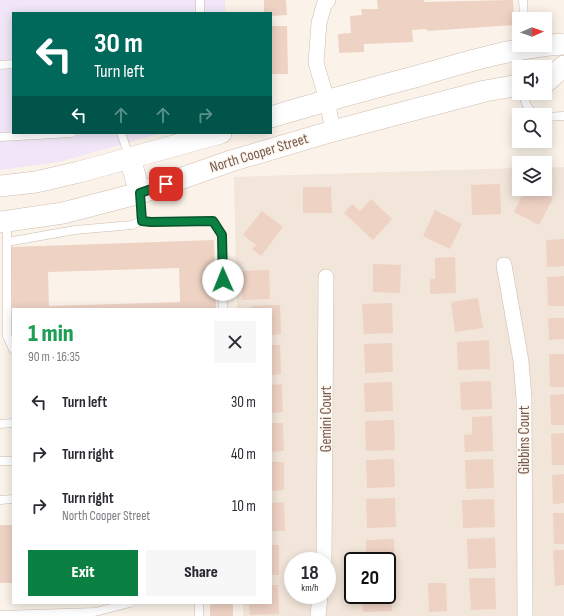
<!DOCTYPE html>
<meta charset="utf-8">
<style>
body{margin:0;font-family:"Sofia Sans Condensed",sans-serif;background:#f7f7f7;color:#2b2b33;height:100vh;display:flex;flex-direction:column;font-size:15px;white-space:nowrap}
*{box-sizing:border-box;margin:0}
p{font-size:13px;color:#7c7c81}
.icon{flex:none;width:22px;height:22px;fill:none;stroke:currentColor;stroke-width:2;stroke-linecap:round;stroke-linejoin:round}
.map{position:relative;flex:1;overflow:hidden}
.drawer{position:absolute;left:12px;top:308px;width:260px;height:296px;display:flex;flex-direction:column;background:#fff;border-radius:0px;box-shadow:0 2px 10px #0003}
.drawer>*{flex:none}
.guide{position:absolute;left:12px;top:12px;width:260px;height:122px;border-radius:0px;box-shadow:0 2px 10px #0003;background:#00695c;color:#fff;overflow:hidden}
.needle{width:26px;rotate:88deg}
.fabs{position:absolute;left:512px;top:12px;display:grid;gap:8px}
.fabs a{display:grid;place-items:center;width:40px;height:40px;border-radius:0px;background:#fff;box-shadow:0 2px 10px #0003;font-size:20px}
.speed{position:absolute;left:284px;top:552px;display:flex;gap:8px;font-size:20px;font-weight:700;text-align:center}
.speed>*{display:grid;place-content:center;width:52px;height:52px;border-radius:50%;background:#fff;box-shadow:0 2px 10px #0003;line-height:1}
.speed small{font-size:10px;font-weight:400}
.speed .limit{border:2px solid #111;border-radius:6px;background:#fff;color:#111}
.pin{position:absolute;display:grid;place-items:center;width:34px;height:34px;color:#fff;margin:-17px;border-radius:8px;box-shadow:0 2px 6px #0006}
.me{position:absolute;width:44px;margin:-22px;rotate:359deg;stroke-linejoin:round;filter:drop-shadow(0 0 3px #0008)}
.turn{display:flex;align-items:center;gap:14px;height:84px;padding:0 16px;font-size:18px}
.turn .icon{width:52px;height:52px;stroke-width:2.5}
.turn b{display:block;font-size:28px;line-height:34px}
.lanes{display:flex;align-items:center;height:38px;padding:0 16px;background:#0003;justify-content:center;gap:20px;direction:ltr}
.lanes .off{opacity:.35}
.round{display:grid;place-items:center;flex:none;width:42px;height:42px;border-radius:0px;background:#f7f7f7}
.headline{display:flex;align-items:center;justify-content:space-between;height:68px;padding:0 16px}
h1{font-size:24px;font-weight:800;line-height:30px;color:#1e9e55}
.action{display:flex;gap:8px;margin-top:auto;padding:8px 16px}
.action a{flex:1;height:46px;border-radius:0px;background:#0b8043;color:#fff;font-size:16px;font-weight:800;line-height:46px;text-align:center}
.action a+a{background:#f7f7f7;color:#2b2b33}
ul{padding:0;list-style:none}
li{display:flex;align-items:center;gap:12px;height:52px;padding:0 16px}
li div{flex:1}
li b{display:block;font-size:15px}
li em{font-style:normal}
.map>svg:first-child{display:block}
.residential{fill:#f2e5d9;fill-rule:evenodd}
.education{fill:#f0e6f7}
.building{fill:#eed2c4;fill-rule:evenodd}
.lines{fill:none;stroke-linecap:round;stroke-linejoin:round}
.lane-casing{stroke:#ccbbb0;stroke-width:9}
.street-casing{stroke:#ccbbb0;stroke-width:16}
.secondary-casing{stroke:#d1bdb1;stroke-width:22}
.lane{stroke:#fff;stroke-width:8}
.street{stroke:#fff;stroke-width:15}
.secondary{stroke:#fff;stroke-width:21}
.route-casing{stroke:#07532c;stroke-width:10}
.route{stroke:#0b8043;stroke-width:7}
.labels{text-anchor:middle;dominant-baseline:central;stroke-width:3;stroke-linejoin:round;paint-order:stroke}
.street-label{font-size:15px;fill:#745a4f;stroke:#fef7f0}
</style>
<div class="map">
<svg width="564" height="616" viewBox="0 0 564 616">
<rect width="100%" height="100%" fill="#fbf3ea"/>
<path class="residential" d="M564,167V616H243V603H271V309H237L234,177L519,168V189H545V168ZM293,561H327V595H293ZM353,561H387V595H353Z"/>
<path class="education" d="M0,0H225V13H13V133H162L59,162L0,170Z"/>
<path class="building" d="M264,0H286L287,15L271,16V13H264Z
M377,0H424V2L513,0L514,25L427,31V29L412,30L413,42L364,44V52L339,53L338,34L351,33L350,16L362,15L361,9H378Z
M271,26H287L288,74H271Z
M500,184L501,214L472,215L471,185Z
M303,187H331L332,213H303Z
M525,189H535L553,198L539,225L514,212Z
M371,199L392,219L373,240L344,213L352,204L360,211Z
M435,210L462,224L450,249L423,236Z
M262,211L283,227L261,256L252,249L256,245L243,235Z
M564,239V266L547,267L546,240Z
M214,240L216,309H12L11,247ZM179,268L180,302L49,306L48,272Z
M455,257L456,293L430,294V279H435V258Z
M373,264L401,265L400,293L373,292Z
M269,270L270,299L242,300L241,271Z
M564,276V306H548L547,277Z
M478,298L483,328L455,332L451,302Z
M392,303L393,333L364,334L362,304Z
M280,305L281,334L271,335V309H252V306Z
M548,318H564V339L549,340Z
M489,340L490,369L458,370L457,342Z
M392,343L393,372L365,373L364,344Z
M271,345H280L281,374L271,375Z
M549,354H564V387H550Z
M491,381L492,409L461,410L460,382Z
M392,382L393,411L365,412L364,383Z
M282,384L283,412L271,413V385Z
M564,394V425H551L550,395Z
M492,416L493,451L465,452L464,435L472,434V417Z
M394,420L395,450L366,451L365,421Z
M271,423H283L284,451L271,452Z
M564,433V465H552L551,434Z
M394,459L395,487L367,488L366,460Z
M493,459L494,488L466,489L465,460Z
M271,462H284V490L271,491Z
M564,474V503L553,504L552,475Z
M395,498L396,527L367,528L366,499Z
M494,499L495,527L463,528L462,500Z
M284,502L285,531H271V503Z
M553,513H564V544H554Z
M0,525H13V583H0Z
M495,538L496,568L468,569L467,539Z
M394,539L395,568L387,569V561H366V540Z
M271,545H279V575H271Z
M553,550H564V585L555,586Z
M469,578H495L496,609L471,610Z
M387,583H391L392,611L363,612L362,595H387Z
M428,583H446L447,611L429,612Z
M271,585H278L279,614L250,615L249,603H271Z
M210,603H233V616H210Z"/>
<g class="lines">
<defs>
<path id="lane" d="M200,0V13
M523,0L524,19
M0,65L13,64
M523,93C525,103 528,111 537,115
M545,117L564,116
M121,133L130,158
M0,137L72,133
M140,194L141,221L151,222L213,221L222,235L223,309
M7,222V336L13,349
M7,242L75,230L132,225L141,221
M0,424L13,423
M0,461H13
M0,500L13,499
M199,603V616
M0,615L95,612L130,603"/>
<path id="street" d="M328,0L324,5L319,23L316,63L327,100L333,131
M504,265L521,361L524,399L525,616
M324,561L326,277
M318,616L320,595"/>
<path id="secondary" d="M547,81L564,66
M271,117C320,102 369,89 418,76C466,62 514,47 564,44
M130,158L140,193
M0,186L36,182L79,172L221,133
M0,222L63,213L140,193L231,161L333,131L485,91L519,85"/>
</defs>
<use href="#lane" class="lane-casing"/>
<use href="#street" class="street-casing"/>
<use href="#secondary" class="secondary-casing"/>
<use href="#lane" class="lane"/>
<use href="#street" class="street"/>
<use href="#secondary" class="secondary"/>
</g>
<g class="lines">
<defs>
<path id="route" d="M166,184L140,193L142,221L151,222L213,221L222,235L223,280"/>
</defs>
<use href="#route" class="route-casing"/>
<use href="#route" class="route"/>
</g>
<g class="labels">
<g class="street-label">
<text transform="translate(259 153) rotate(-17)">North Cooper Street</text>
<text transform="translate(326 419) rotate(-90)">Gemini Court</text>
<text transform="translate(524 440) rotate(-90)">Gibbins Court</text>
</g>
</g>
</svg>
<div class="fabs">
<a><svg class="needle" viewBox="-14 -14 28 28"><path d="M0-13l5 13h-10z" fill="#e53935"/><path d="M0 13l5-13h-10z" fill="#7c7c81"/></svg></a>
<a><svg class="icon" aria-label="sound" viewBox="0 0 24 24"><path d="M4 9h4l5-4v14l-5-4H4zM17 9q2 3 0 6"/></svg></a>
<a><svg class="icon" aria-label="search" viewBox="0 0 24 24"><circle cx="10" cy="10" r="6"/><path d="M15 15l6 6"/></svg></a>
<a><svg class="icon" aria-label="layers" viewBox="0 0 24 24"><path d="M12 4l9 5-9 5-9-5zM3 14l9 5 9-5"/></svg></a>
</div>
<div class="speed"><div>18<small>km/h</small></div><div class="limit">20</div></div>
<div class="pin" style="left:166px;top:184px;background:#d93025"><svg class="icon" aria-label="arrive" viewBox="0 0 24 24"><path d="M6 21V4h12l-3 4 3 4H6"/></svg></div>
<svg class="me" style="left:223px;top:280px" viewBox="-20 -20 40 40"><circle r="19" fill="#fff"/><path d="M0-13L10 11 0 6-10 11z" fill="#0b8043"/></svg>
<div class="guide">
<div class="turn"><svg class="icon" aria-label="left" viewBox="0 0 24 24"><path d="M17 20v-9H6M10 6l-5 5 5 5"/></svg><div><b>30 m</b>Turn left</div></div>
<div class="lanes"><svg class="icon" aria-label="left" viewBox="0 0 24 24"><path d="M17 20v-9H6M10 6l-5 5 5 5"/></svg><svg class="icon off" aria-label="ahead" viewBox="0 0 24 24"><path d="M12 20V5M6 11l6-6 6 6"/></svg><svg class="icon off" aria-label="ahead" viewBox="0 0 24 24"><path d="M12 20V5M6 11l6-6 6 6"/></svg><svg class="icon off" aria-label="right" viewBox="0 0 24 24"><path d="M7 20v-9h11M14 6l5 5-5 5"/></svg></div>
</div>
<section class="drawer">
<div class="headline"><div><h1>1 min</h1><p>90 m · 16:35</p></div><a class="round"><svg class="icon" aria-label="close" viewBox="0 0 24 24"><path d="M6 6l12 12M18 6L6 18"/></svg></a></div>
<ul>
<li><svg class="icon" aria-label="left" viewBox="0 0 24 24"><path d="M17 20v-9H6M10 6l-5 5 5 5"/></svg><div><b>Turn left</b></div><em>30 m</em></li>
<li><svg class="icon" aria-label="right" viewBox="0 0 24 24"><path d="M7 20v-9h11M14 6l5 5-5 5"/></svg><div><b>Turn right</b></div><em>40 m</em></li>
<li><svg class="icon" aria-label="right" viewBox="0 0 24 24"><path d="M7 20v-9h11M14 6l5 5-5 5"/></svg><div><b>Turn right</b><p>North Cooper Street</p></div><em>10 m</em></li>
</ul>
<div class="action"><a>Exit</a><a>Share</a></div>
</section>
</div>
